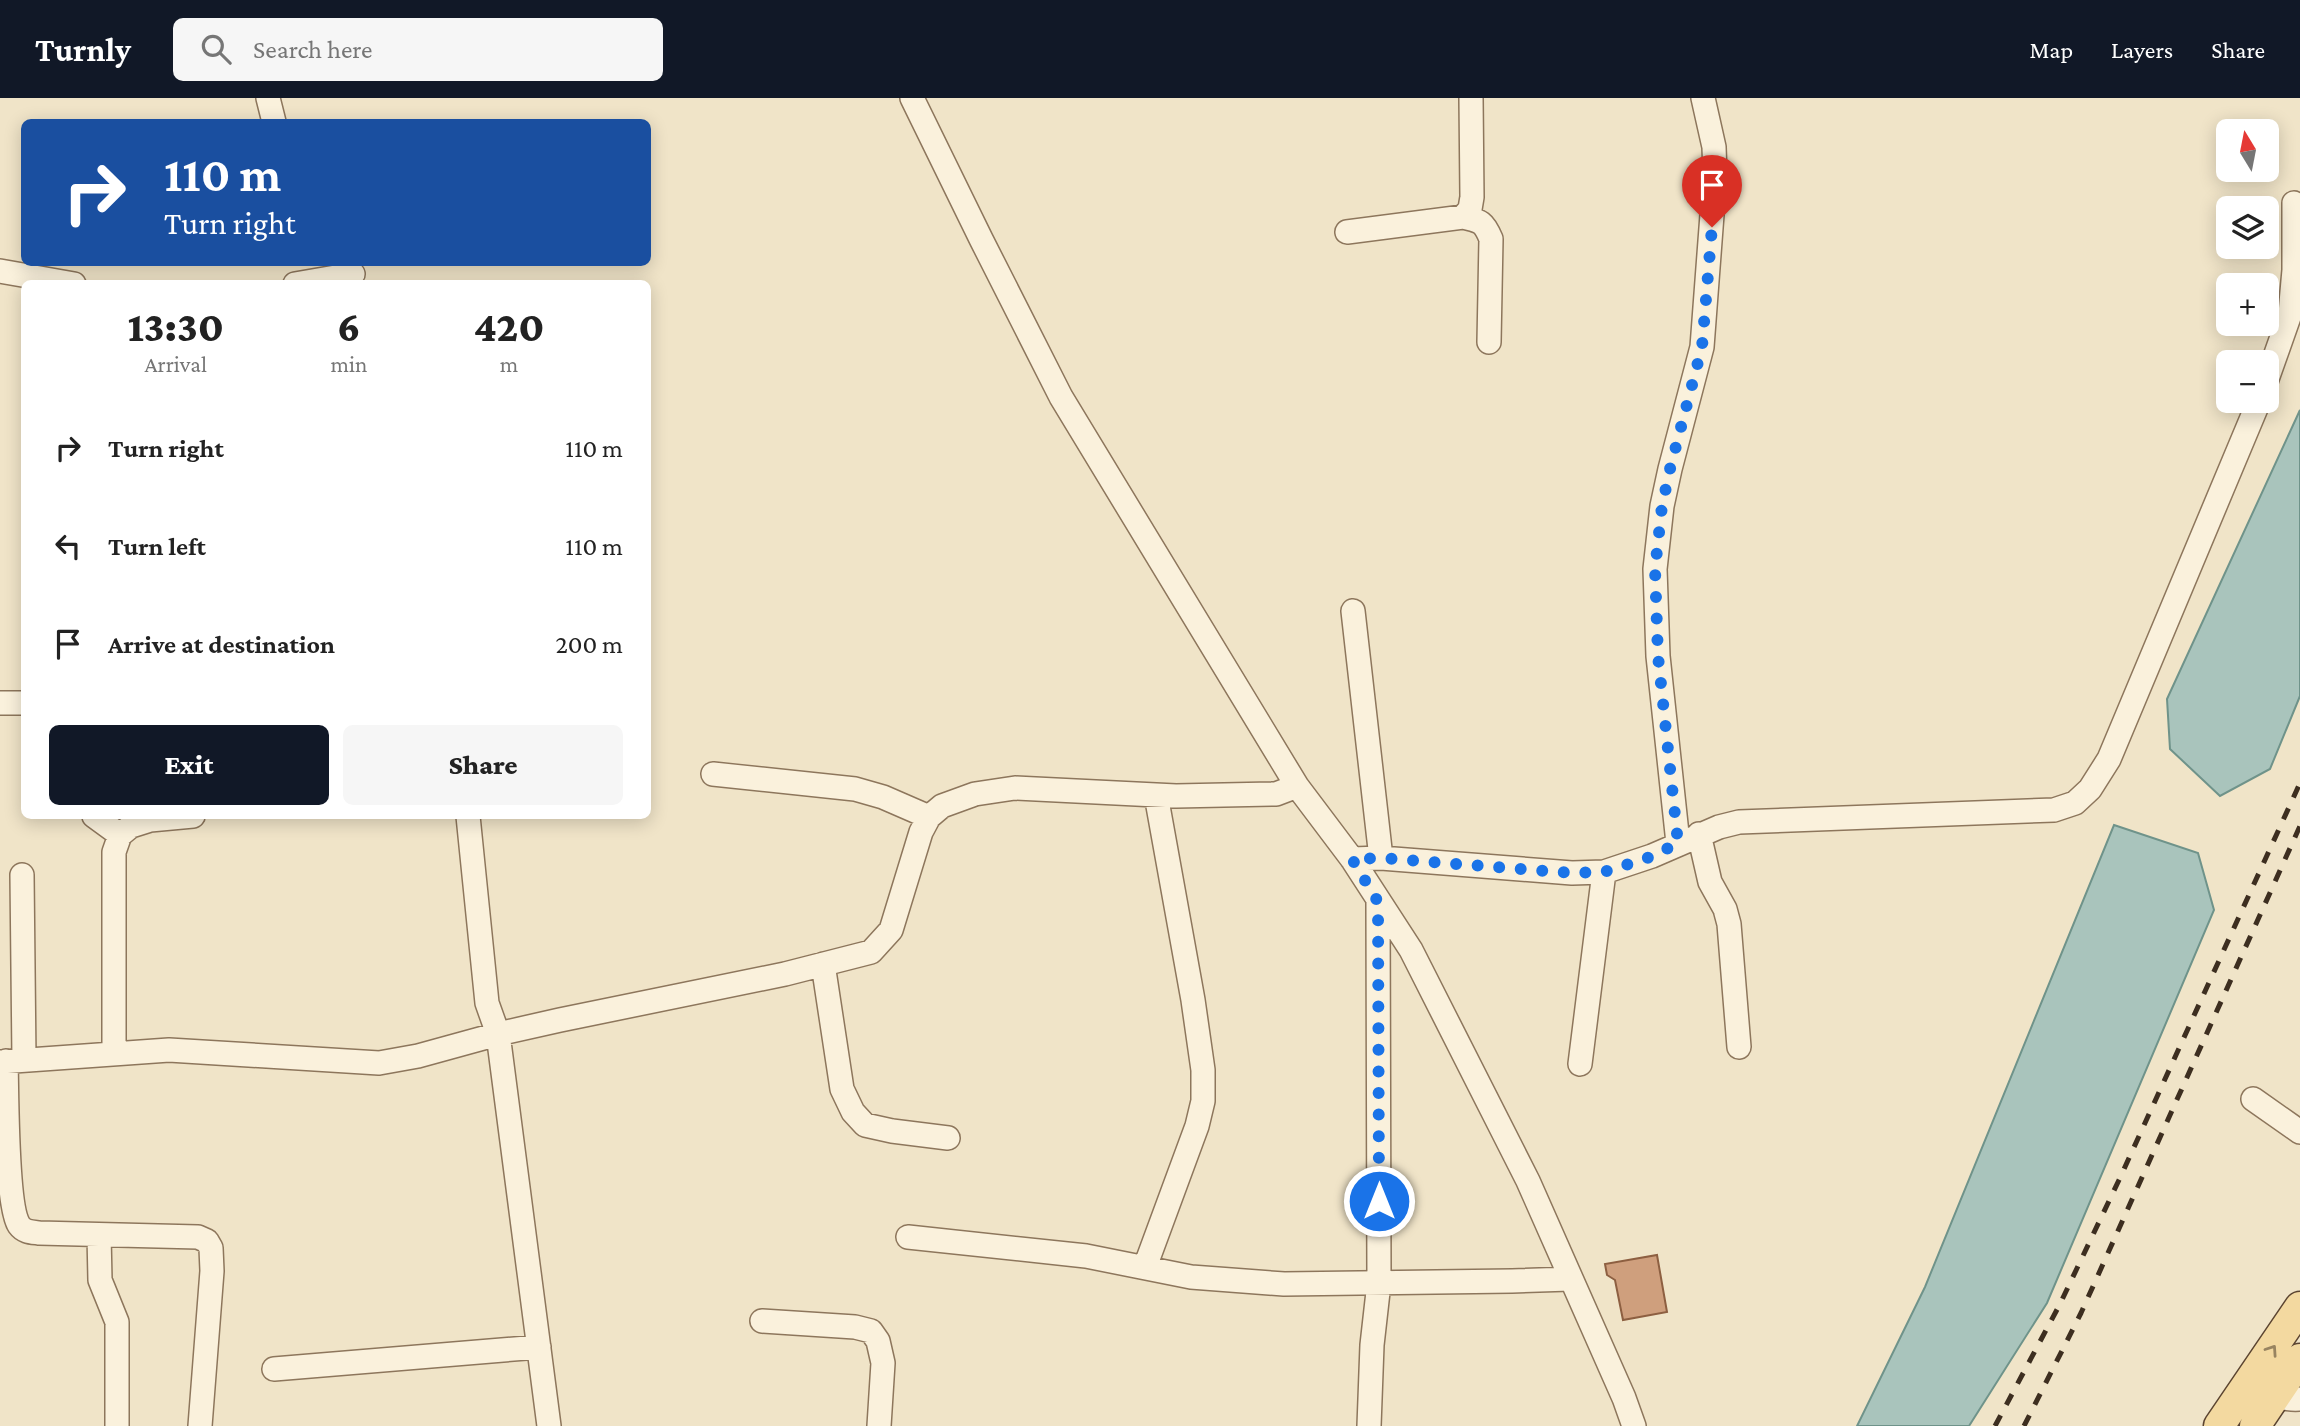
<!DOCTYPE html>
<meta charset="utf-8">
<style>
body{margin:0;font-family:"Crimson Pro",serif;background:#f6f6f6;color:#222;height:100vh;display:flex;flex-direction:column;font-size:26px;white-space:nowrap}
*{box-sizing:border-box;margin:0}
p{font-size:23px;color:#767676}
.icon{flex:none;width:38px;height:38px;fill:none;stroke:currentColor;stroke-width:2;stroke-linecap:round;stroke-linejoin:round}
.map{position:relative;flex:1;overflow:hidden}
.panel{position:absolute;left:21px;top:182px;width:630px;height:539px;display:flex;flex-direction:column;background:#fff;border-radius:10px;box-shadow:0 4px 18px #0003}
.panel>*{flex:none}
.top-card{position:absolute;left:21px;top:21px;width:630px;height:147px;border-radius:10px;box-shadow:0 4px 18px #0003;background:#1a4fa0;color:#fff;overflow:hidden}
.needle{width:46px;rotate:350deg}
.buttons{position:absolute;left:2216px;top:21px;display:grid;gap:14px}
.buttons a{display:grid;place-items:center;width:63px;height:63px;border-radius:10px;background:#fff;box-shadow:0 4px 18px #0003;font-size:35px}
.pin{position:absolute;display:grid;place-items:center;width:60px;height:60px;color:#fff;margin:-72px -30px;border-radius:50% 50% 50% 0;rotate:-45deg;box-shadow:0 0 7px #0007}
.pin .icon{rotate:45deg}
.me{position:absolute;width:77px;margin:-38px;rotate:0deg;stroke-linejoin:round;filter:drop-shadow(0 0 5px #0008)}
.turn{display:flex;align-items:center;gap:24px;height:147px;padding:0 28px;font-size:32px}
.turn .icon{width:91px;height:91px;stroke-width:2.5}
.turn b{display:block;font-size:49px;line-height:60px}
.eta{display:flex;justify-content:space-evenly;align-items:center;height:119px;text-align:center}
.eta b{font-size:42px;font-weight:800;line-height:49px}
.button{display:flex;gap:14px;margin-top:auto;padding:14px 28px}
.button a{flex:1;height:80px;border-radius:10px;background:#111827;color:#fff;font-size:28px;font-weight:800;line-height:80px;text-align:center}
.button a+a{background:#f6f6f6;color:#222}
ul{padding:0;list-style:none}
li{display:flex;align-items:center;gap:21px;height:98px;padding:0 28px}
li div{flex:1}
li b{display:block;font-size:26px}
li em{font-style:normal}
header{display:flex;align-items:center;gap:42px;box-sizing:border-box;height:98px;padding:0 35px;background:#111827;color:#fff}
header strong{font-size:33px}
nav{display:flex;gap:38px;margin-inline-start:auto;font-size:24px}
.search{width:490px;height:63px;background:#f6f6f6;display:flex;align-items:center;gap:18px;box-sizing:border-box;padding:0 24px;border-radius:10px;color:#767676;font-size:26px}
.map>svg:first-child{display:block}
.water{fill:#a9c4bc;stroke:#6f938a;stroke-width:2}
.building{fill:#cf9f7d;stroke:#8d5f41;stroke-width:2}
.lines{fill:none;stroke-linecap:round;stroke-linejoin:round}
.minor-casing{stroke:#8d765c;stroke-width:26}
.major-casing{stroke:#5b4430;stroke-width:33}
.minor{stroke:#faf1dc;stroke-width:23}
.major{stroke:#f3d9a0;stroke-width:30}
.rail{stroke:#3d2e20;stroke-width:5;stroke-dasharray:12 12;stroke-linecap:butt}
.oneway{stroke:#988460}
.route{stroke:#1a73e8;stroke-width:12;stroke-dasharray:0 21.6}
</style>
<header>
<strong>Turnly</strong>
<div class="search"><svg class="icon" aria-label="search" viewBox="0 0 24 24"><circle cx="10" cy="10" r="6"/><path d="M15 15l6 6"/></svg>Search here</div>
<nav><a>Map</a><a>Layers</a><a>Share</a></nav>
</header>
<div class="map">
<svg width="2300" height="1328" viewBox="0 0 2300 1328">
<rect width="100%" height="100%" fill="#f0e4c8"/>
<path class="water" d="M2300,312V598L2270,671L2220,698L2170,651L2167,601Z
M2114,727L2198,755L2214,812L2047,1205L1969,1328H1857L1925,1189Z"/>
<path class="building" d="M1657,1157L1667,1214L1623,1222L1615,1182L1607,1177L1605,1166Z"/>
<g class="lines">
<defs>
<path id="minor" d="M268,0L274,24
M912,0L981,141L1061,299L1297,688L1352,761L1411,852L1528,1083L1624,1300L1634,1328
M1463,119C1481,123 1484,124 1491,141L1489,244
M1347,134L1463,119L1470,111L1472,99L1471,0
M0,173L74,186
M295,186L353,176
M2266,284L2290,216L2294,172V105
M1353,513L1381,760
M0,605H24
M713,676L855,691L883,699L929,719
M94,718L120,737
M468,718L487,905L498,936L549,1328
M1699,736L1710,784L1725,811L1729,826L1739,949
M1678,745L1658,558L1655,471L1662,408L1670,371L1702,249L1715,77L1714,49L1703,0
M1352,761L1381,760L1572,775L1604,774L1652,758L1719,729L1739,724L2054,712L2075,705L2090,691L2109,661L2259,303
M22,777L24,962
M823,866L842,991L853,1014L865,1027L892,1033L948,1040
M114,955V754L120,737L131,728L150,722L193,718
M6,963C7,993 6,1107 19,1127C24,1134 31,1134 39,1135L198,1139L207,1143L211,1150L212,1173L200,1328
M0,964L169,952L379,965L418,958L498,936L560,922L785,876L871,854L891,832L921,734L929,719L942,708L975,696L1015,690L1176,698L1276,696L1297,688
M1580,966L1604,774
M2253,1001L2300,1034
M99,1137L100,1182L117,1224V1328
M908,1139L1086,1158L1191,1179L1284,1186L1512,1183L1570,1181
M1145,1169L1197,1028L1203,1003V972L1193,902L1156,697
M762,1223L855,1229L871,1233L878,1243L883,1265L879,1328
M274,1271L539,1249
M2261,1292C2274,1299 2285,1302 2300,1301
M1369,1328L1372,1247L1379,1185L1378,804"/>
<path id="major" d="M2219,1328L2300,1209
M2255,1328L2300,1261"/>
</defs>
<use href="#minor" class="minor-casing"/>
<use href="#major" class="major-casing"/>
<use href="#minor" class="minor"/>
<use href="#major" class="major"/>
<path class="rail" d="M1995,1328L2060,1206L2119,1082L2300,685
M2024,1328L2081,1215L2300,728"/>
</g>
<defs><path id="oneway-chevron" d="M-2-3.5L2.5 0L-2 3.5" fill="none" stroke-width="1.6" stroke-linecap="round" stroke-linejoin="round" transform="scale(1.75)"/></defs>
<use class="oneway" href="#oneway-chevron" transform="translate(2272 1252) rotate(-56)"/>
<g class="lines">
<path class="route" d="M1379,1103L1378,804L1352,761L1381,760L1572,775L1604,774L1653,758L1678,745L1658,558L1655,471L1662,408L1670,371L1702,249L1712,129"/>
</g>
</svg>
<div class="buttons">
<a><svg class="needle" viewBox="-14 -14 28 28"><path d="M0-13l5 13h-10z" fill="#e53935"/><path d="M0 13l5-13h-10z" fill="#767676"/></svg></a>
<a><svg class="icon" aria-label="layers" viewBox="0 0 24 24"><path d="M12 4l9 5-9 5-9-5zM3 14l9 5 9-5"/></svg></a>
<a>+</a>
<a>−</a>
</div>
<div class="pin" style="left:1712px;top:129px;background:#d93025"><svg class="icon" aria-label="arrive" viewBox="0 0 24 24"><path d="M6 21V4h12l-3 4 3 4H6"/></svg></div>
<svg class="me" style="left:1379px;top:1103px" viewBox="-20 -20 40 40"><circle r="17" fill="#1a73e8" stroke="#fff" stroke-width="3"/><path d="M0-11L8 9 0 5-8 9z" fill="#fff"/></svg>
<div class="top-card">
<div class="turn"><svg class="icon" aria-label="right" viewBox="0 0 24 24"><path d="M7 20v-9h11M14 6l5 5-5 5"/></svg><div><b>110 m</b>Turn right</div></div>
</div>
<section class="panel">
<div class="eta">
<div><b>13:30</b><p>Arrival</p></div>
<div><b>6</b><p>min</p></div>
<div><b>420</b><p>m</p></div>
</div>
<ul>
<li><svg class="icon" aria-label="right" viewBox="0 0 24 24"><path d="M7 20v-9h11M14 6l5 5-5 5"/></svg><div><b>Turn right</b></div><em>110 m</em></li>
<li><svg class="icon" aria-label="left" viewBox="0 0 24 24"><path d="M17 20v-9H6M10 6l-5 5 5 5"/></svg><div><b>Turn left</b></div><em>110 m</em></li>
<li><svg class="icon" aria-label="arrive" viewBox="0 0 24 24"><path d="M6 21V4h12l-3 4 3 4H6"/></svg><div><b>Arrive at destination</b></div><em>200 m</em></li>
</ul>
<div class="button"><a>Exit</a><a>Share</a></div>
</section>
</div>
